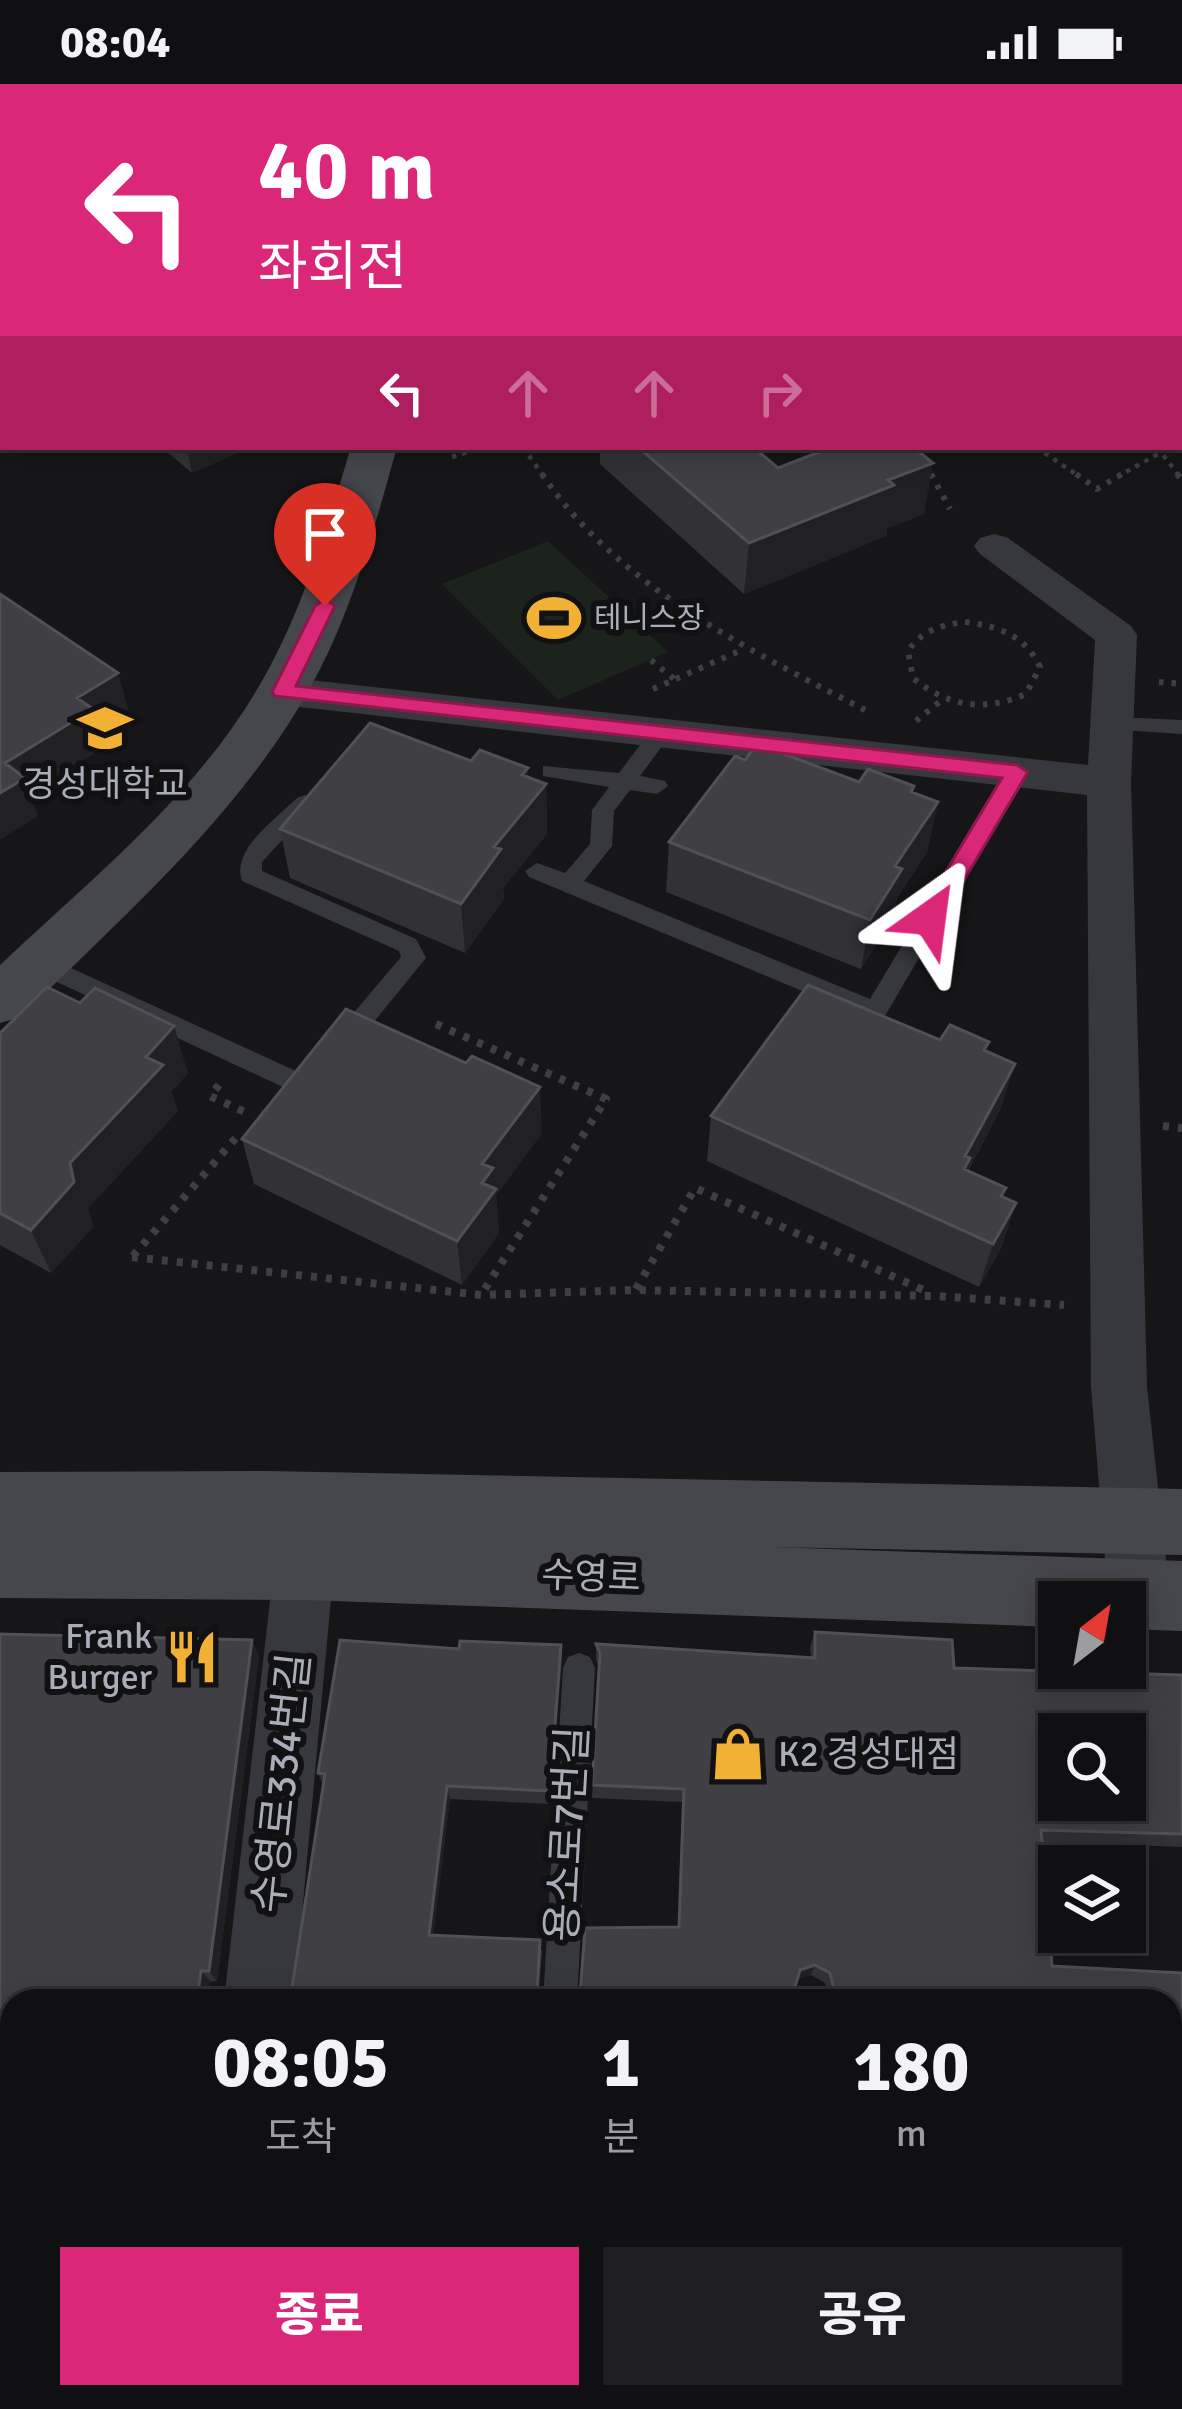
<!DOCTYPE html>
<html lang="ko">
<meta charset="utf-8">
<style>
body{margin:0;font-family:Signika,"Noto Sans KR",sans-serif;background:#1e1e20;color:#f1f3f6;height:100vh;display:flex;flex-direction:column;font-size:45px;white-space:nowrap}
*{box-sizing:border-box;margin:0}
p{font-size:39px;color:#9c9d9f}
.icon{flex:none;width:66px;height:66px;fill:none;stroke:currentColor;stroke-width:2;stroke-linecap:round;stroke-linejoin:round}
.map{position:relative;flex:1;overflow:hidden}
.drawer{position:absolute;left:0px;top:1905px;width:1182px;height:420px;display:flex;flex-direction:column;background:#101012;border-radius:36px 36px 0 0;box-shadow:0 6px 30px #0003,0 0 0 3px #303032}
.drawer>*{flex:none}
.guide{position:absolute;left:0px;top:0px;width:1182px;height:366px;box-shadow:0 6px 30px #0003,0 0 0 3px #303032;background:#db2777;color:#fff;overflow:hidden}
.needle{width:78px;rotate:31deg}
.tools{position:absolute;left:1038px;top:1497px;display:grid;gap:24px}
.tools a{display:grid;place-items:center;width:108px;height:108px;border-radius:0px;background:#101012;box-shadow:0 6px 30px #0003,0 0 0 3px #303032;font-size:60px}
.pin{position:absolute;display:grid;place-items:center;width:102px;height:102px;color:#fff;margin:-123px -51px;border-radius:50% 50% 50% 0;rotate:-45deg;box-shadow:0 0 12px #0007}
.pin .icon{rotate:45deg}
.me{position:absolute;width:132px;margin:-66px;rotate:31deg;stroke-linejoin:round;filter:drop-shadow(0 0 9px #0008)}
.turn{display:flex;align-items:center;gap:42px;height:252px;padding:0 60px;font-size:54px}
.turn .icon{width:156px;height:156px;stroke-width:2.5}
.turn b{display:block;font-size:84px;line-height:102px}
.lanes{display:flex;align-items:center;height:114px;padding:0 60px;background:#0003;justify-content:center;gap:60px;direction:ltr}
.lanes .off{opacity:.35}
.eta{display:flex;justify-content:space-evenly;align-items:center;height:204px;text-align:center}
.eta b{font-size:72px;font-weight:800;line-height:84px}
.primary-button{display:flex;gap:24px;margin-top:auto;padding:24px 60px}
.primary-button a{flex:1;height:138px;border-radius:0px;background:#db2777;color:#fff;font-size:48px;font-weight:800;line-height:138px;text-align:center}
.primary-button a+a{background:#1e1e20;color:#f1f3f6}
.status{display:flex;justify-content:space-between;align-items:center;height:84px;padding:0 60px;background:#101012;direction:ltr}
.status svg{height:33px;fill:currentColor}
.map>svg:first-child{display:block}
.green{fill:#1c231d}
.lines{fill:none;stroke-linecap:round;stroke-linejoin:round}
.path-far2{stroke:#3d3f44;stroke-width:4.5;stroke-dasharray:4.5 6;stroke-linecap:butt}
.path-far1{stroke:#3d3f44;stroke-width:6;stroke-dasharray:4.5 8;stroke-linecap:butt}
.path{stroke:#3d3f44;stroke-width:8;stroke-dasharray:6 9;stroke-linecap:butt}
.lane{fill:#37383d;fill-rule:evenodd}
.street{fill:#37383d;fill-rule:evenodd}
.secondary{fill:#45474d;fill-rule:evenodd}
.wall{fill:#323236;fill-rule:evenodd}
.shaded-wall{fill:#212124}
.building{fill:#3f3f44;stroke:#4f5156;stroke-width:3;fill-rule:evenodd}
.route{fill:#db2777;stroke:#8e194d;stroke-width:3}
.labels{text-anchor:middle;dominant-baseline:central;stroke-width:12;stroke-linejoin:round;paint-order:stroke}
.far-poi-label{font-size:30px;fill:#a8adb8;stroke:#111113;text-anchor:start}
.poi-label{font-size:36px;fill:#a8adb8;stroke:#111113}
.street-label{font-size:36px;fill:#a8adb8;stroke:#111113}
.near-street-label{font-size:42px;fill:#a8adb8;stroke:#111113}
</style>
<div class="status"><b>08:04</b><svg viewBox="0 0 49 12"><path d="M0 12V9h3v3zM5 12V6h3v6zM10 12V3h3v9zM15 12V0h3v12zM26 1h20v11H26zM47 4h2v5h-2z"/></svg></div>
<div class="map">
<svg width="1182" height="2325" viewBox="0 0 1182 2325">
<rect width="100%" height="100%" fill="#161618"/>
<path class="green" d="M548,457L668,568L558,616L442,500Z"/>
<g class="lines">
<path class="path-far2" d="M907,0L913,3
M523,363L544,393
M1008,363L1011,367L1019,363
M1036,363L1080,393
M1157,363L1180,393
M452,373L483,363
M928,385L933,393
M1117,393L1158,370"/>
<path class="path-far1" d="M542,390C618,503 751,567 869,628
M931,390L950,425
M1076,390L1097,405L1122,390
M1177,390L1182,396
M965,538C998,542 1025,551 1040,583L1026,610C984,628 948,623 913,594L908,567C922,546 941,541 965,538Z
M651,576L674,595
M1159,598L1182,600
M653,605L744,565
M916,637L943,615"/>
<path class="path" d="M436,940L606,1015L481,1211
M219,1001L210,1012L245,1028
M1163,1042L1182,1044
M133,1172L241,1048
M132,1173L481,1211L635,1206L936,1212L1064,1221
M636,1205L695,1104L930,1209"/>
<path class="lane" d="M170,0H184L186,3H170Z
M0,222L3,223V233L0,232Z
M1115,633L1182,636V650L1107,645L1104,640Z
M660,643L671,650L640,692L665,697L668,702L657,710L630,706L614,727L612,762L584,797L870,915L1009,683H1025L1028,688L875,949H857L854,942L860,931L529,793L525,787L537,779L565,789L590,760L592,726L609,703L543,692V682L619,689L652,645Z
M305,711L316,719L262,778V787L416,855L426,874L324,999L294,1007L285,1004L29,885L26,879L29,873H47L296,987L307,984L401,873L399,867L242,797C231,765 276,735 297,714Z
M579,1569L590,1573L595,1584L577,1917H543L563,1584L568,1573Z
M806,2313H844L845,2325H805Z
M1092,2313H1130L1132,2325H1092Z"/>
<path class="street" d="M994,450L1008,454L1131,542L1137,551L1131,698L1145,1223L1147,1303L1170,1512L1161,1532L1139,1541L1125,1535V1518H1111L1108,1512L1091,1303L1087,711L282,621L267,617L261,607L267,597L282,593L1088,681L1095,556L980,470L974,462L980,454Z
M304,1454L325,1462L334,1482L294,1917H224L274,1482L283,1462Z
M0,2263H12V2313H46L41,2325H0Z
M179,2313H257L255,2325H177Z
M334,2313H711L716,2325H339Z"/>
<path class="secondary" d="M449,0H485V3H449Z
M351,363H397C374,445 352,529 310,604C238,733 125,830 21,933L0,939V881C90,796 194,713 258,604C302,530 326,445 351,363Z
M269,1387L1182,1405V1471L772,1463L1182,1477V1547L1125,1545V1518H1059V1543L304,1516L0,1514V1388Z"/>
</g>
<path class="wall" d="M267,0H393V3H268Z
M660,0H874V3H664Z
M1182,39V103L1179,101V40Z
M0,107H3V204H0Z
M161,363H250L192,389Z
M600,363H753L778,384L924,430L887,444L886,452L744,510L600,380Z
M471,677L546,700L547,750L503,804L504,815L465,869L290,794L280,745Z
M859,698L914,702L913,709L938,718L927,768L897,814L893,834L861,885L666,808L669,758Z
M0,949L188,989L171,1008L178,1027L88,1124L93,1143L51,1189L0,1161Z
M940,956L986,968L1015,980L1000,1026L968,1087L1006,1104L1003,1113L1016,1119L1001,1164L979,1203L707,1077L711,1032Z
M542,1049L496,1111L499,1149L462,1201L254,1100L242,1055Z
M815,1548L954,1584L1182,1591V1763L1042,1758L1052,1882L1182,1889V2227L1170,2226V1917H290L323,1701L318,1689L459,1565L561,1561L562,1576L550,1720L450,1715L433,1851L542,1866L539,1909L542,1912L580,1911L678,1843L682,1718L592,1714L599,1583L596,1575V1560L811,1573L810,1563ZM811,1891L825,1899L828,1910H793L797,1895Z
M0,1550L259,1572L217,1897L12,1917V2145H0Z"/>
<path class="shaded-wall" d="M314,0H393V3H306Z
M817,0H874V3H807Z
M3,288V322L0,329V295Z
M187,363H250L192,389Z
M933,379L924,430L887,444L886,452L744,510L749,459L888,396Z
M118,589L129,628L99,647L104,664L30,710L38,732L0,756V709L5,679L77,614Z
M528,684L529,721L546,700L547,750L503,804L504,815L465,869L461,820L494,763L522,691Z
M938,718L927,768L897,814L893,834L861,885L870,836L895,782Z
M174,942L188,989L171,1008L178,1027L88,1124L93,1143L51,1189L31,1146L70,1079L146,973Z
M1015,980L1000,1026L963,1095L965,1072Z
M540,1003L542,1049L496,1111L499,1149L462,1201L457,1157L482,1080Z
M1016,1119L1001,1164L979,1203L993,1160Z
M252,1556L259,1572L217,1897L209,1887Z
M561,1561L562,1576L550,1720V1707Z
M447,1702L450,1715L432,1861L429,1851Z
M815,1881L811,1891L795,1896L800,1886Z
M201,1887L210,1897L207,1917H197Z"/>
<path class="building" d="M732,0H817L807,3H736Z
M0,107H3V155H0Z
M638,363H753L778,384L832,363H913L933,379L888,396L894,401L749,459Z
M0,510L118,589L77,614L93,625L5,679L25,694L0,709Z
M370,639L471,677L480,666L528,684L522,691L546,700L494,763L501,765L461,820L280,745Z
M757,660L859,698L868,685L914,702L911,708L938,718L895,782L902,785L870,836L669,758L735,672L745,676Z
M808,901L940,956L950,941L989,958L984,966L1015,980L965,1072L970,1074L964,1085L1006,1104L1001,1112L1016,1119L993,1160L711,1032Z
M47,903L80,919L95,904L174,942L146,973L163,981L70,1079L74,1098L31,1146L0,1129V949Z
M346,925L466,979L472,972L540,1003L482,1080L493,1084L482,1099L496,1105L457,1157L242,1055Z
M815,1548L952,1556L954,1584L1182,1591V1750L1041,1746L1052,1882L1182,1889V2223L1170,2222V1917H290L325,1690L318,1689L340,1556L459,1565L460,1557L561,1561L550,1707L447,1702L429,1851L540,1856L537,1907L542,1912L580,1911L585,1844L679,1843L684,1705L592,1701L600,1569L596,1560L815,1574ZM1059,1650H1125V1716H1059ZM815,1881L830,1889L835,1910H793L800,1886Z
M0,1550L252,1556L209,1887H201L197,1917H12V2141H0Z
M12,2152V2238H0V2221Z"/>
<path class="route" d="M325,515L335,522L296,602L1017,681L1028,688L938,840L930,843L918,834L1002,694L275,612L272,608L315,522Z"/>
<defs>
<symbol id="stadium-bare" viewBox="-9 -9 18 18"><path d="M0-5a6.5 5 0 1 0 0 10a6.5 5 0 1 0 0-10ZM-3.5-1.8h7v3.6h-7Z" fill="#f2b134" stroke="#111113" stroke-width="2.5" paint-order="stroke"/></symbol>
<symbol id="university-bare" viewBox="-9 -9 18 18"><path d="M0-5L7-2L0 1L-7-2ZM-4 1L0 2.5L4 1V4Q0 6-4 4Z" fill="#f2b134" stroke="#111113" stroke-width="2.5" paint-order="stroke"/></symbol>
<symbol id="restaurant-bare" viewBox="-9 -9 18 18"><path d="M-5-6h1v4h1v-4h1v4h1v-4h1v5L-1.5 .5V6h-2V.5L-5-1ZM5-6V6H3V1.5H1.5Q1.5-4 5-6Z" fill="#f2b134" stroke="#111113" stroke-width="2.5" paint-order="stroke"/></symbol>
<symbol id="shop-bare" viewBox="-9 -9 18 18"><path d="M-5-2.5h2.3a2.7 3.5 0 0 1 5.4 0H5L5.5 6h-11ZM-1.5-2.5h3a1.5 2.3 0 0 0-3 0Z" fill="#f2b134" stroke="#111113" stroke-width="2.5" paint-order="stroke"/></symbol>
</defs>
<g fill-rule="evenodd">
<use href="#stadium-bare" x="516" y="496" width="76" height="76"/>
<use href="#university-bare" x="67" y="606" width="76" height="76"/>
<use href="#restaurant-bare" x="154" y="1535" width="76" height="76"/>
<use href="#shop-bare" x="700" y="1632" width="76" height="76"/>
</g>
<g class="labels">
<g class="far-poi-label">
<text x="594" y="534">테니스장</text>
</g>
<g class="poi-label">
<text x="105" y="700">경성대학교</text>
<text x="152" y="1552" text-anchor="end">Frank<tspan x="152" dy="41">Burger</tspan></text>
<text x="778" y="1670" text-anchor="start">K2 경성대점</text>
</g>
<g class="street-label">
<text transform="translate(591 1493) rotate(2)">수영로</text>
</g>
<g class="near-street-label">
<text transform="translate(282 1699) rotate(-84)">수영로334번길</text>
<text transform="translate(568 1750) rotate(-87)">용소로7번길</text>
</g>
</g>
</svg>
<div class="tools">
<a><svg class="needle" viewBox="-14 -14 28 28"><path d="M0-13l5 13h-10z" fill="#e53935"/><path d="M0 13l5-13h-10z" fill="#9c9d9f"/></svg></a>
<a><svg class="icon" aria-label="search" viewBox="0 0 24 24"><circle cx="10" cy="10" r="6"/><path d="M15 15l6 6"/></svg></a>
<a><svg class="icon" aria-label="layers" viewBox="0 0 24 24"><path d="M12 4l9 5-9 5-9-5zM3 14l9 5 9-5"/></svg></a>
</div>
<div class="pin" style="left:325px;top:522px;background:#d93025"><svg class="icon" aria-label="arrive" viewBox="0 0 24 24"><path d="M6 21V4h12l-3 4 3 4H6"/></svg></div>
<svg class="me" style="left:930px;top:834px" viewBox="-20 -20 40 40"><path d="M0-17L14 15 0 8-14 15z" fill="#db2777" stroke="#fff" stroke-width="4"/></svg>
<div class="guide">
<div class="turn"><svg class="icon" aria-label="left" viewBox="0 0 24 24"><path d="M17 20v-9H6M10 6l-5 5 5 5"/></svg><div><b>40 m</b>좌회전</div></div>
<div class="lanes"><svg class="icon" aria-label="left" viewBox="0 0 24 24"><path d="M17 20v-9H6M10 6l-5 5 5 5"/></svg><svg class="icon off" aria-label="ahead" viewBox="0 0 24 24"><path d="M12 20V5M6 11l6-6 6 6"/></svg><svg class="icon off" aria-label="ahead" viewBox="0 0 24 24"><path d="M12 20V5M6 11l6-6 6 6"/></svg><svg class="icon off" aria-label="right" viewBox="0 0 24 24"><path d="M7 20v-9h11M14 6l5 5-5 5"/></svg></div>
</div>
<section class="drawer">
<div class="eta">
<div><b>08:05</b><p>도착</p></div>
<div><b>1</b><p>분</p></div>
<div><b>180</b><p>m</p></div>
</div>
<div class="primary-button"><a>종료</a><a>공유</a></div>
</section>
</div>
